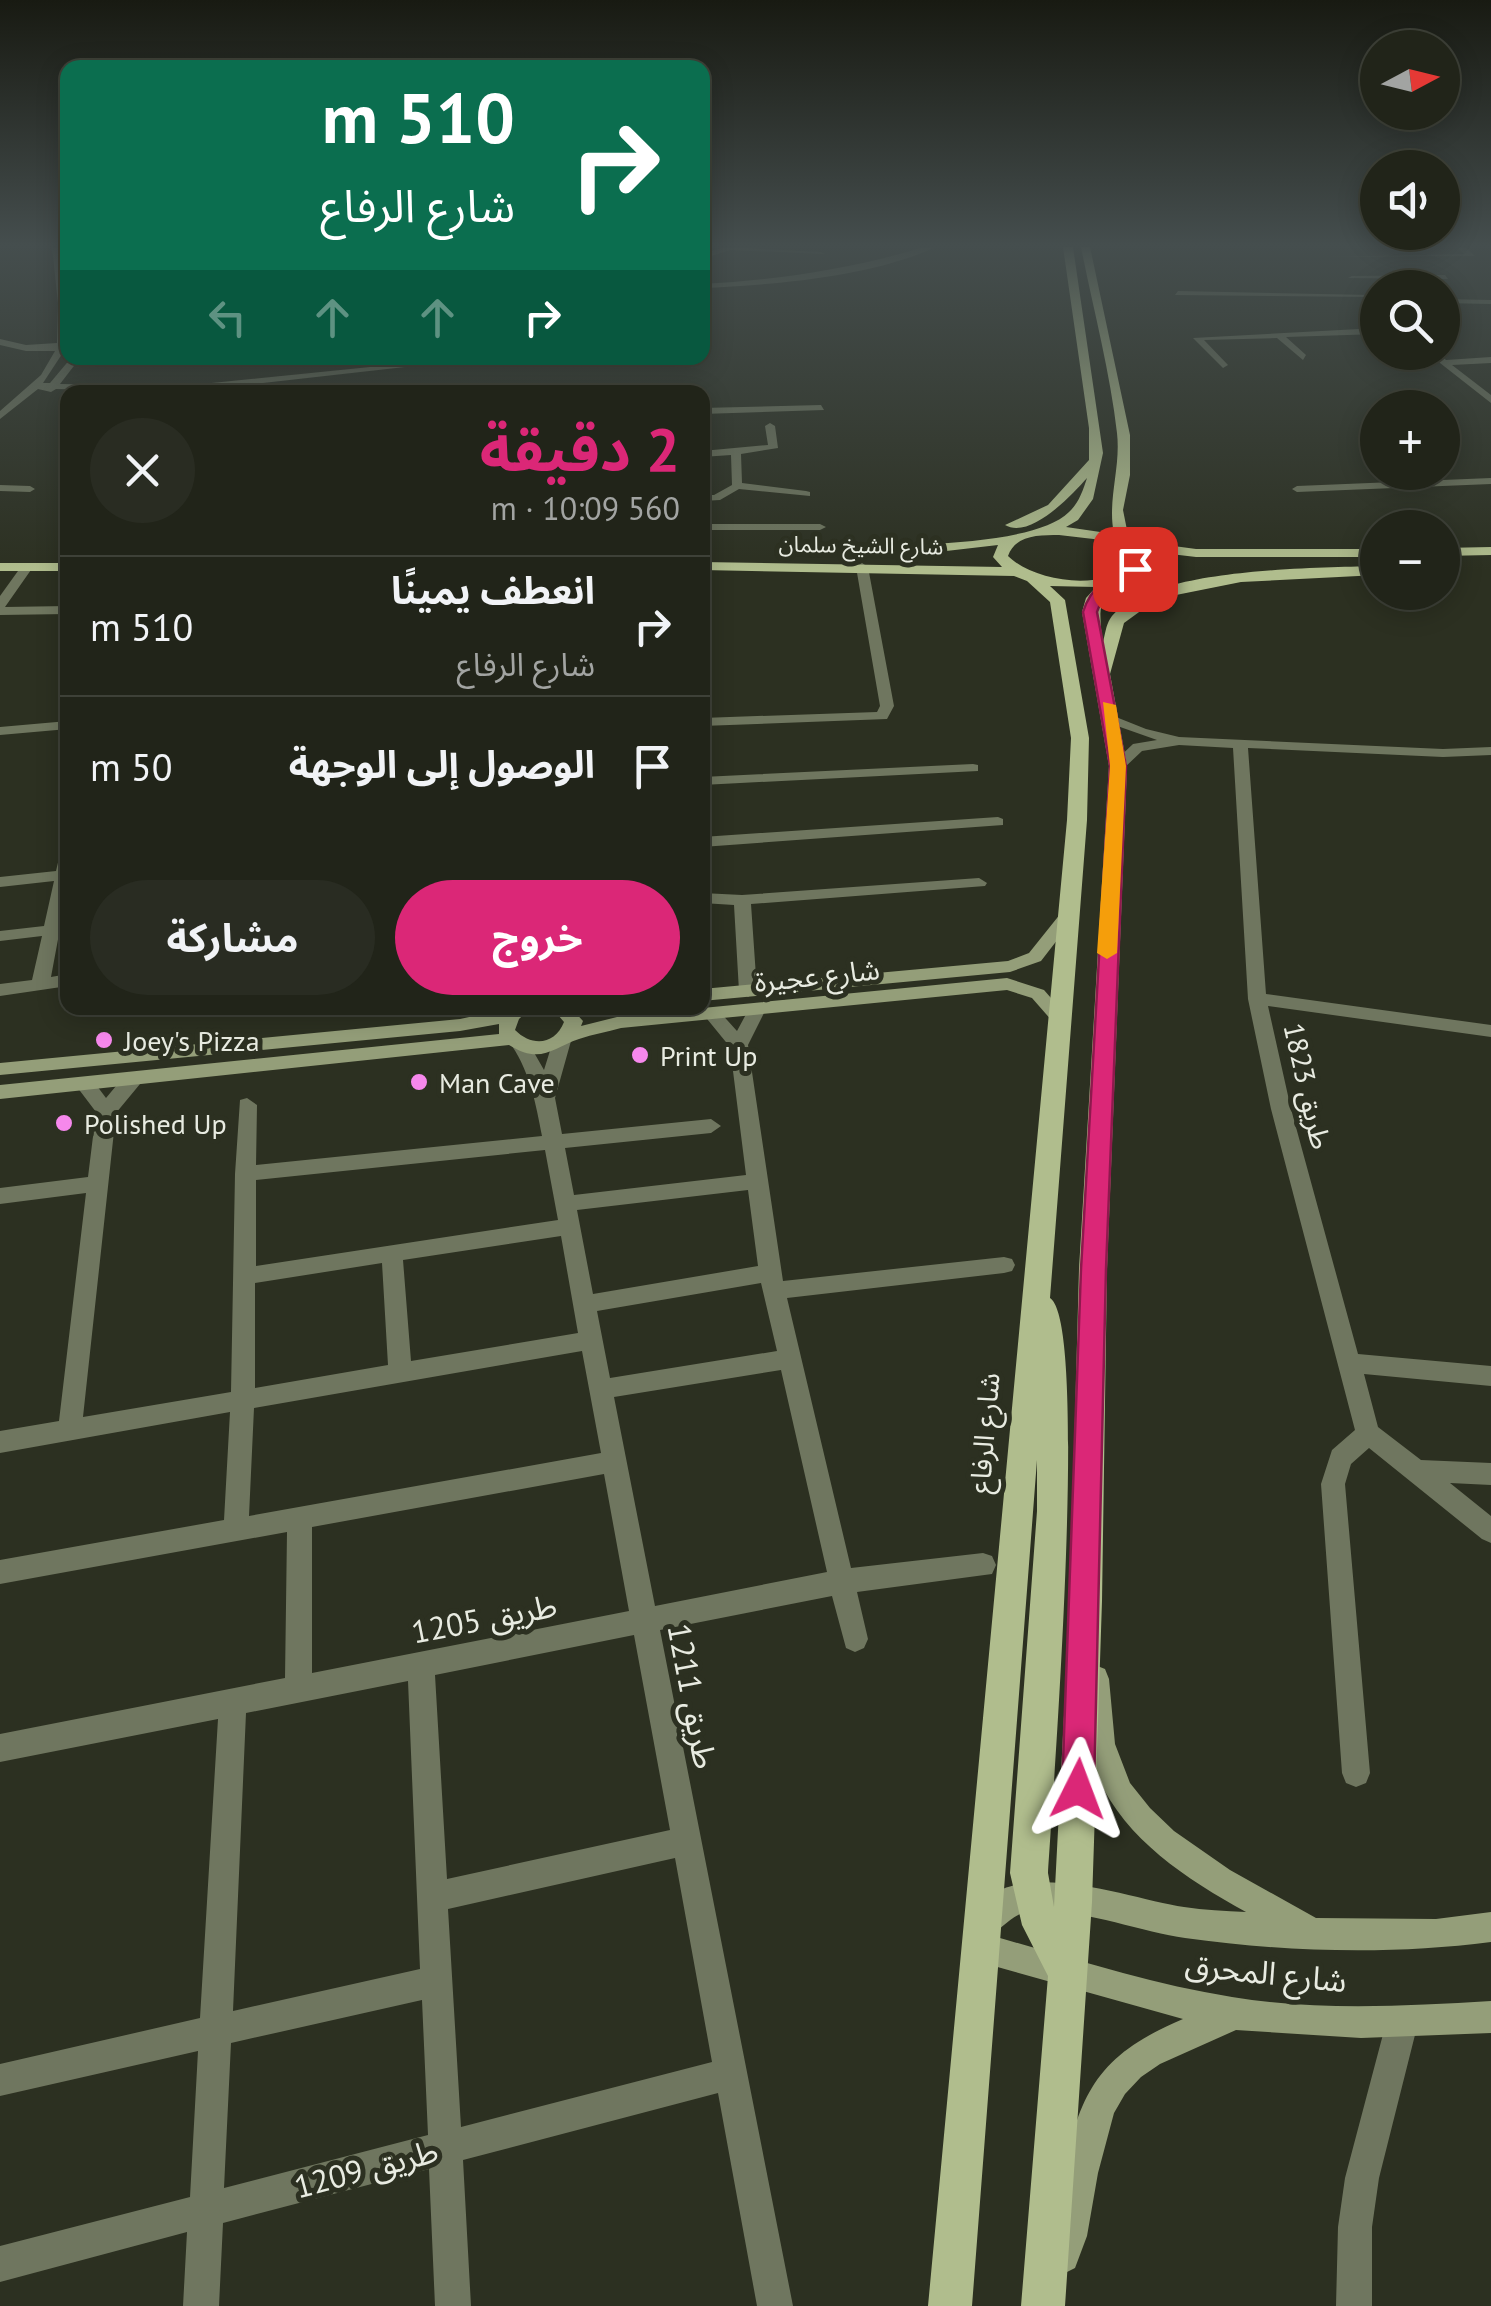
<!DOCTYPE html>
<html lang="ar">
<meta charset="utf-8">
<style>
body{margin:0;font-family:"PT Sans","Noto Sans Arabic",sans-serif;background:#292c22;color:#f1f3f6;direction:rtl;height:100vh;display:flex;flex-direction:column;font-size:38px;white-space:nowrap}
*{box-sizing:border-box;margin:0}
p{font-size:32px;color:#a2a4a2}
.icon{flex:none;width:55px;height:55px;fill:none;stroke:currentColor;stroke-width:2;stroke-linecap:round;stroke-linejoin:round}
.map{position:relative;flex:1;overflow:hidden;direction:ltr}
.side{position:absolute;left:60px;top:385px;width:650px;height:630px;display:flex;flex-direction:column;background:#212419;border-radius:20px;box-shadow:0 5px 25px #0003,0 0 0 2px #3e4138;direction:rtl}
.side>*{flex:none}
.top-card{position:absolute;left:60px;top:60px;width:650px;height:305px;border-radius:20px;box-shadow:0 5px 25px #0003,0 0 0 2px #3e4138;direction:rtl;background:#0b6e4f;color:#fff;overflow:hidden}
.needle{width:65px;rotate:83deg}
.controls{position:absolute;left:1360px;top:30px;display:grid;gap:20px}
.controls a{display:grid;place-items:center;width:100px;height:100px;border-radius:50%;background:#212419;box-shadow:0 5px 25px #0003,0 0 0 2px #3e4138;font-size:50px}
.pin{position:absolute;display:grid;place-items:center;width:85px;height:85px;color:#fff;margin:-42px;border-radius:20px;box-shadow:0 5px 15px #0006}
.me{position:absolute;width:110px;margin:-55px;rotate:3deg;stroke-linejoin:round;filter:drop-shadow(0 0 8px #0008)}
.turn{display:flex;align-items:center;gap:35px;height:210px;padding:0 30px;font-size:45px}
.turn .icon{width:130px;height:130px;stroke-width:2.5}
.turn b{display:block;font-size:70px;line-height:85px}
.lanes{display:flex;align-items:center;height:95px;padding:0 30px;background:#0003;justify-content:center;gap:50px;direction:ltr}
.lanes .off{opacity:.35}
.round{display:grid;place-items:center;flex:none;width:105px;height:105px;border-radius:52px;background:#292c22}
.headline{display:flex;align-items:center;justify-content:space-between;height:170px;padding:0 30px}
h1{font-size:60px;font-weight:700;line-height:75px;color:#db2777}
.cta{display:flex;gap:20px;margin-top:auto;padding:20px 30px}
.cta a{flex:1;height:115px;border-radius:60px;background:#db2777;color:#fff;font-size:40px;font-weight:700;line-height:115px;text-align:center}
.cta a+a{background:#292c22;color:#f1f3f6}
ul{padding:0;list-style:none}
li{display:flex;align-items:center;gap:30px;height:140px;padding:0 30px;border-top:2px solid #3e4138}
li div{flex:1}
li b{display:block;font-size:38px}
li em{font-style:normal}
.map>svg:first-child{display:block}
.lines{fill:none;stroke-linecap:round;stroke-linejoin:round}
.street{fill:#6f765f;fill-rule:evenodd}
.secondary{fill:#949e79;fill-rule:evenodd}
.primary{fill:#b0bd8d;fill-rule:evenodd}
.route{fill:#db2777;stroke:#8e194d;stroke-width:2.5}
.slow{fill:#f59e0b}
.poi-dot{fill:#f688ec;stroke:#2c3021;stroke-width:4}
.labels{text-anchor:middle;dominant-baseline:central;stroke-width:10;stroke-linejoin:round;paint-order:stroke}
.far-street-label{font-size:22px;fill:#e8ebe1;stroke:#2c3021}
.street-label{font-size:28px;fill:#e8ebe1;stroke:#2c3021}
.poi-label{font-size:28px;fill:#e8ebe1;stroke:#2c3021;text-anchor:start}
.near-street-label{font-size:32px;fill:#e8ebe1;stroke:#2c3021}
</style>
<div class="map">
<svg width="1491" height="2306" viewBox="0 0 1491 2306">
<rect width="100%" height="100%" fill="#2c3021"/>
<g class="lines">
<path class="street" d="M52,247H60L67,303L68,351H64L43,383H50L71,358H80L60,384L182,386L459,358L476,359L182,392L56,389L51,392L38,389L0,419V411L41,375L55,351H26L0,345V339L26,345L57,343L58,303Z
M725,247L821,252L825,254L730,250L702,259V254Z
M924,247H935C873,277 772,285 702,288V284C778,280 851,269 924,247Z
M1457,247H1465L1475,256L1328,257L1464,254Z
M1445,275L1448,279L1348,278L1352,276Z
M1178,291L1371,295L1375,297L1175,295Z
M1442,299L1491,300V304L1442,303Z
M1378,328V334L1286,337L1306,355L1303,360L1277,338L1204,340L1228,365L1223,368L1193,338Z
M1426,352H1436L1446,360L1491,357V363L1452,365L1491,395V403Z
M821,405L824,410L702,414V408Z
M770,423L775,426L778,448L741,454L742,483L806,491L810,492V496L739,489L720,500L702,501V495H714L732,485L731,455L702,457V451L768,445L765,426Z
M1491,478V484L1297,492L1292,489L1297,486Z
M0,485L30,486L35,489L30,492L0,491Z
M702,524H820L826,527L820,530H702Z
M862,563L868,567L894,706L887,719L702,726V718L877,712L880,706L856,567Z
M23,564L33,567L5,607L68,606V614L0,615V596Z
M1111,715L1146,729L1179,737L1443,749L1491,747V755L1443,757L1248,748L1266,994L1491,1025V1037L1268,1006L1291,1109L1358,1354L1491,1366V1386L1364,1374L1378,1427L1421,1460L1491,1463V1485L1450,1483L1491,1516V1543L1482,1539L1369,1448L1351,1464L1345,1484L1370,1773L1366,1783L1356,1787L1346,1783L1342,1773L1321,1484L1332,1450L1355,1430L1271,1109L1248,999L1233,748L1179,745L1142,751L1123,769H1113V763L1133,744L1157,740L1106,722L1104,719Z
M68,721V729L0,735V727Z
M973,764L978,765V771L702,785V777Z
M998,817L1003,819V825L702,847V837Z
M68,849V895L62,924L68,923V933L59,934L51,977L68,974V986L0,996V984L32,980L42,936L0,941V931L44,926L54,881L0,887V877L56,871L60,854Z
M979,878L987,883L985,886L751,904L757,991L748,997L739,991L734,905L702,903V893L742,895Z
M757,1003L766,1009L748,1045L783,1281L1004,1257L1012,1259L1015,1265L1012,1271L1004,1273L787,1298L851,1568L983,1553L992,1556L996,1565L992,1574L857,1592L868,1639L864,1648L855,1652L846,1648L832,1596L660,1630L793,2306H757L718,2093L463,2160L471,2306H435L429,2169L223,2223L219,2306H183L187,2232L0,2282V2246L190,2197L198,2051L0,2096V2064L200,2018L218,1719L0,1762V1734L285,1678L287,1532L0,1584V1560L224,1520L230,1412L0,1453V1431L59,1421L86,1193L0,1204V1188L88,1177L96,1112L74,1083L77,1078H91L106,1098L126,1074H140L142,1079L140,1084L116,1113L83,1417L231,1392L235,1174L240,1100L247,1098L257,1105L256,1165L542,1136C536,1104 530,1073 512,1046L514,1042H528L544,1070L553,1041L562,1035L571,1041L555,1098L562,1134L711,1119L721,1126L711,1133L565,1148L574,1195L746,1175L730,1047L703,1014L706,1010H718L737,1031L751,1005ZM545,1150L558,1220L256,1266V1180ZM748,1190L758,1266L593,1294L577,1210ZM561,1236L578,1333L411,1361L403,1260ZM382,1263L388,1365L255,1388V1283ZM761,1283L777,1351L610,1378L597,1311ZM582,1351L601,1453L249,1516L254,1408ZM781,1370L827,1572L655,1606L614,1397ZM604,1474L629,1611L312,1673V1527ZM634,1635L670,1830L447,1879L435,1675ZM408,1681L420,1969L233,2011L246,1713ZM675,1858L712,2062L461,2127L448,1909ZM422,2000L428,2135L224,2188L231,2043Z
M1402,2007L1413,2012L1418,2023L1379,2178L1372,2227V2306H1336L1338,2227L1345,2178L1386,2023L1391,2012Z"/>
<path class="secondary" d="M1067,912L1075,917L1041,961L1010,972L702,1001V989L1008,961L1029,953L1061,913Z
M1007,978L1044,990L1065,1014L1068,1018L1065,1022H1053L1032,998L1007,990L621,1028C607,1032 593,1034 579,1039C552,1048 541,1065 509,1045L0,1099V1085L499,1034V1024L460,1031L0,1075V1063L460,1019L511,1008H531L519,1019L515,1030C532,1047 555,1045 564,1022L552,1008H571L583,1021L581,1026L621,1016Z
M1095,1665L1105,1669L1109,1679L1115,1744L1130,1783L1150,1808L1174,1831L1230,1870L1316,1918L1436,1919L1491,1912V1942C1391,1955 1285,1952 1185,1938C1140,1932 1071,1905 1027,1912C1011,1915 1003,1929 989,1935C1069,1957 1149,1984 1232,1997C1318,2011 1405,2006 1491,2001V2033L1361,2038L1236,2030L1160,2064L1141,2077L1125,2094L1114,2113L1098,2173L1087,2236L1075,2268L1063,2274L1051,2268L1045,2256C1054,2234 1057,2210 1061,2187C1078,2095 1095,2056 1183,2019L969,1959L965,1948L969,1937L978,1933L970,1921C1000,1848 1128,1899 1184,1907C1204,1910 1225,1911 1246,1912C1170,1870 1092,1817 1084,1722C1083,1705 1079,1685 1085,1669Z"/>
<path class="primary" d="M1063,247H1073L1103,453L1093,499L1078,520L1066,527L1114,534C1107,500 1121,468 1117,433C1110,371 1093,308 1081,247H1090L1130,435V475L1123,510L1129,540L1196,549H1378V557H1196L1145,551C1145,599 1088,561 1103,642C1105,635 1106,625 1110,619C1146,567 1318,568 1378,566V575L1241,582L1176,595L1146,607L1124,623L1110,674L1127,766L1107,1269L1102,1601L1092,1902L1065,2306H1021L1048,1976L1022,1925L1010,1873L1037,1511V1460L972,2306H928L1067,820L1071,738L1050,602L1027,581L1014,576L702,570V562L1002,567L993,557L998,545L929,553L846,554L839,550L846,546C896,545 1034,547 1069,512C1079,503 1083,490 1087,478C1072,495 1030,540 1005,525L1048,505L1089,460V428ZM1059,535L1102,540L1131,553L1130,563C1103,593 1033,581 1008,556C1015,535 1039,535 1059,535ZM1050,586L1096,587L1086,598L1082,612L1109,766L1079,1269L1070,1601L1054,1907L1048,1873C1052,1802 1090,1324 1050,1298L1087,820L1089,738L1065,600Z
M1491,547V555L1442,556V548Z
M0,563H68V571H0Z"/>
</g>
<linearGradient id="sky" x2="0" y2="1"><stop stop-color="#181a12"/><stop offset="0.43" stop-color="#454e4e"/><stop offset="1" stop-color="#454e4e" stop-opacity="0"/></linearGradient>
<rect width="1491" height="570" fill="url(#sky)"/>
<path class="route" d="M1135,565L1140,566V572C1120,582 1104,589 1097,612L1126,766L1106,1269L1094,1789L1090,1801L1078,1805L1066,1801L1062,1789L1081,1269L1110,766L1083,612C1091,586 1110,574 1135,565Z"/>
<path class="slow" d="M1103,702L1116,705L1126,766L1117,953L1107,959L1097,953L1110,766Z"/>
<g class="poi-dot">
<circle cx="104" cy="1040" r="10"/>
<circle cx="640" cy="1055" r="10"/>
<circle cx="419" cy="1082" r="10"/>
<circle cx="64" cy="1123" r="10"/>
</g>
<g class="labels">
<g class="far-street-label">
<text transform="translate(861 545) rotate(1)">شارع الشيخ سلمان</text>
</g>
<g class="street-label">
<text transform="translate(817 975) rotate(-6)">شارع عجيرة</text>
<text transform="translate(1308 1086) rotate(77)">طريق 1823</text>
<text transform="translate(984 1433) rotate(-85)">شارع الرفاع</text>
</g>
<g class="poi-label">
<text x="124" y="1040">Joey's Pizza</text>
<text x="660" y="1055">Print Up</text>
<text x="439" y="1082">Man Cave</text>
<text x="84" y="1123">Polished Up</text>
</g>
<g class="near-street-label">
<text transform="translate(484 1618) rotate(-11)">طريق 1205</text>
<text transform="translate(693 1696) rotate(79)">طريق 1211</text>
<text transform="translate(1266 1972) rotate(6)">شارع المحرق</text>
<text transform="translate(366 2168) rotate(-15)">طريق 1209</text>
</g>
</g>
</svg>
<div class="controls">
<a><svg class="needle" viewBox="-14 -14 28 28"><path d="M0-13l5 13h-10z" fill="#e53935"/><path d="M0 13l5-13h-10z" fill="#a2a4a2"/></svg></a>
<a><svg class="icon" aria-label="sound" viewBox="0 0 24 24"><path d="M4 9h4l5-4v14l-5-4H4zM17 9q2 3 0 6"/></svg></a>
<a><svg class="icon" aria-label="search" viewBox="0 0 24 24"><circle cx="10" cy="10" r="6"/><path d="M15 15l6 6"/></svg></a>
<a>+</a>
<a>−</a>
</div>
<div class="pin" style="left:1135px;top:569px;background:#d93025"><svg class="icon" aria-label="arrive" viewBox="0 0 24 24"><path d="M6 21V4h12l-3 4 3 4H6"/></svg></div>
<svg class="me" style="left:1078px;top:1789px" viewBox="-20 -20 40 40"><path d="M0-17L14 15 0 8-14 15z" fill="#db2777" stroke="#fff" stroke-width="4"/></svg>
<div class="top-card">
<div class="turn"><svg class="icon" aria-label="right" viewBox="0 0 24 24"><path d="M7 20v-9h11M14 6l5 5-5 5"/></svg><div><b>510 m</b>شارع الرفاع</div></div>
<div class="lanes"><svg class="icon off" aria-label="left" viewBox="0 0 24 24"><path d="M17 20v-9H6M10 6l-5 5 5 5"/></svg><svg class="icon off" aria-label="ahead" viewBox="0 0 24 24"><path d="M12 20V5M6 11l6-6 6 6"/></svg><svg class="icon off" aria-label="ahead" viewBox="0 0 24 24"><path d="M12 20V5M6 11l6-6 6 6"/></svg><svg class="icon" aria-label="right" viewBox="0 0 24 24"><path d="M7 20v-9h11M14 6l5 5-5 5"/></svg></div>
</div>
<section class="side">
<div class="headline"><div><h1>2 دقيقة</h1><p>560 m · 10:09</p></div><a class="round"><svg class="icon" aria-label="close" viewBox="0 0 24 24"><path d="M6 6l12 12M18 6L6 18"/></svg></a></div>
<ul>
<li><svg class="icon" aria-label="right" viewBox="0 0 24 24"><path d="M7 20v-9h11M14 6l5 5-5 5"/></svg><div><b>انعطف يمينًا</b><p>شارع الرفاع</p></div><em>510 m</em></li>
<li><svg class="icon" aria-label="arrive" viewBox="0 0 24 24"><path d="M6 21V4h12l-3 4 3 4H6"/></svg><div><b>الوصول إلى الوجهة</b></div><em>50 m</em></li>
</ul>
<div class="cta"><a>خروج</a><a>مشاركة</a></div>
</section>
</div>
